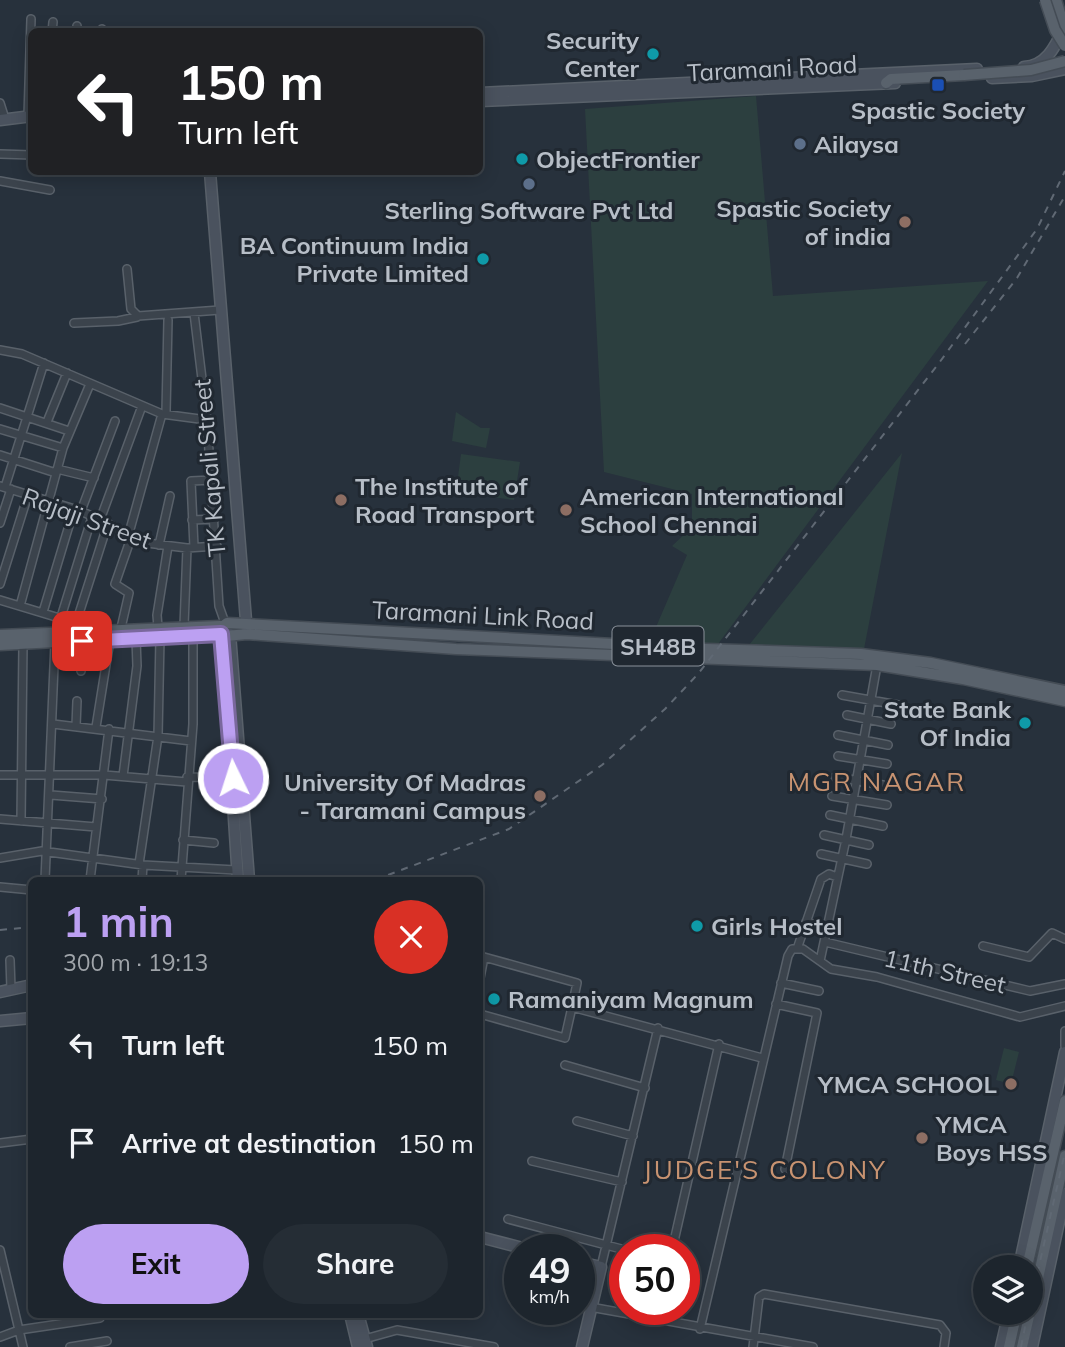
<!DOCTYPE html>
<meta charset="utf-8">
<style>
body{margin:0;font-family:Mulish,sans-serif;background:#252d35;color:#f1f3f6;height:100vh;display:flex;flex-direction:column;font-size:26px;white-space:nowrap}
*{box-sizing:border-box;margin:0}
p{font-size:23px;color:#a0a5aa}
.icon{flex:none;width:38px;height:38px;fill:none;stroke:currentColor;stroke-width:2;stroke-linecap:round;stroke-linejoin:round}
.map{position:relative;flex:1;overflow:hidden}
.side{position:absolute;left:28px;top:877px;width:455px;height:441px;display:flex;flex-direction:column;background:#1d252d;border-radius:10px;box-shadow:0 4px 18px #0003,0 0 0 2px #3b4249}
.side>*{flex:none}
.top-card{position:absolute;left:28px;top:28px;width:455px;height:147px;border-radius:10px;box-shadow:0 4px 18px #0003,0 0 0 2px #3b4249;background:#202124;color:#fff;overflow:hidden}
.controls{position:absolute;left:973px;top:1255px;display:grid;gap:14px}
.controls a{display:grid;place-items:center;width:70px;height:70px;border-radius:50%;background:#1d252d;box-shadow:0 4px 18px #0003,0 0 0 2px #3b4249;font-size:35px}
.speed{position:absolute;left:504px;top:1234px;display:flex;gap:14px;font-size:35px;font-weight:700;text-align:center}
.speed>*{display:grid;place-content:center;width:91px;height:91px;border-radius:50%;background:#1d252d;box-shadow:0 4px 18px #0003,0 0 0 2px #3b4249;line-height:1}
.speed small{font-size:18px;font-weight:400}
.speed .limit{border:10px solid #d22;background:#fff;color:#111}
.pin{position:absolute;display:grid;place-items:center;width:60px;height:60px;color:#fff;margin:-30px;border-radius:14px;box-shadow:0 4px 10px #0006}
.me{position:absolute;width:77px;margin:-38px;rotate:356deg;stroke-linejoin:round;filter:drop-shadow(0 0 5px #0008)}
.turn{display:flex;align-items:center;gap:24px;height:147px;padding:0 35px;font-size:32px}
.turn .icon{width:91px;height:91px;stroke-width:2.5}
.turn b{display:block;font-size:49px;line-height:60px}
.round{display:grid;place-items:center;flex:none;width:74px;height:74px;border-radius:37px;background:#252d35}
.headline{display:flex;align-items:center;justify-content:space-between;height:119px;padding:0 35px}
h1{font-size:42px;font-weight:700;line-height:52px;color:#bca0f2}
.button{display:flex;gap:14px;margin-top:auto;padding:14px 35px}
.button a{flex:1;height:80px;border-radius:42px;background:#bca0f2;color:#111;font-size:28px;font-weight:700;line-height:80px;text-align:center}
.button a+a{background:#252d35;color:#f1f3f6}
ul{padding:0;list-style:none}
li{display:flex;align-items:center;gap:21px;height:98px;padding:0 35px}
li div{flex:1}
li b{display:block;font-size:26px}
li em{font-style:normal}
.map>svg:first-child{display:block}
.green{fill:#2c3f3f}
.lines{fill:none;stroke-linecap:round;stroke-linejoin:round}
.street-casing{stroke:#59616a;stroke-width:10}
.secondary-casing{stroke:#59616a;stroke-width:13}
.primary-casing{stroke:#444c55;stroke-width:13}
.street{stroke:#3b434c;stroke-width:7}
.secondary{stroke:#4a525e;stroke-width:10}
.primary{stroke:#59626c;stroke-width:10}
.rail{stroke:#606974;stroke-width:2;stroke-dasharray:7 7;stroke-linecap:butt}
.primary-bridge-casing{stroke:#444c55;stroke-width:13;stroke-linecap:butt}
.primary-bridge{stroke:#59626c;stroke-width:10}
.route-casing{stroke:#7a689d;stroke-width:18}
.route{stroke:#bca0f2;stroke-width:12}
.culture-dot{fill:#0f9aa8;stroke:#202831;stroke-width:2.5}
.transit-dot{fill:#1a4fb4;stroke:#202831;stroke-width:2.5}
.service-dot{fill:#5c6f8a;stroke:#202831;stroke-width:2.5}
.education-dot{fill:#8d6e63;stroke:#202831;stroke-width:2.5}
.labels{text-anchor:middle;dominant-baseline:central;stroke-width:6;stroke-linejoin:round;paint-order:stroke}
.shield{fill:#202831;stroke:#8a919a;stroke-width:2}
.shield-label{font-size:23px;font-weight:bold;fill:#b7bec7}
.poi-label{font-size:24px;font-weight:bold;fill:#b7bec7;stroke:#202831;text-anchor:start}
.street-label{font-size:24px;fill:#b7bec7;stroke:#202831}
.neighbourhood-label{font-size:26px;letter-spacing:2px;fill:#c89371;stroke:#202831}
</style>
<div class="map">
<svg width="1065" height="1347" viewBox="0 0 1065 1347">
<rect width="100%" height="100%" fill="#27313c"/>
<path class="green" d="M756,96L773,296L988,281L718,644L650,641L687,555L672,546L692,527V494L604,472L585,109Z
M456,412L481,428H490L486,448L452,441Z
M902,453L864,649L749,645Z
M461,454L520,462L514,500L456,492Z
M1004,1048L1019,1052L1011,1084L996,1080Z"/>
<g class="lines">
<defs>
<path id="street" d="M52,32L53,22
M77,32V26
M101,32L102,29
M151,32V31
M0,103L5,119
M28,116L31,19
M0,154L32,155
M0,181L50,190
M127,269L131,309L138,316L220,310
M194,313L207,420L219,606L225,623
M74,323L118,321L137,317
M0,350L22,354L162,414L207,420
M0,408L69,431
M166,412L168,320
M47,422L67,373
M0,429L63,448
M0,455L56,473
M57,469L94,478
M0,486L81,511L147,543L187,548L217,546
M5,487L44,363
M81,511L115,421
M100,520L142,406
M192,520L215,519
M0,523L11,489
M129,533L162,414
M159,545L170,496
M194,547L191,481L212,480
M0,584L28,495
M0,600L79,624
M20,606L63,448L90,384
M43,612L74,509
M61,617L92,517
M76,623L108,523
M184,626L187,548
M158,627L157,615L168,546
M121,628L129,593L115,584L132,535
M81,671L82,641
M842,695L898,705
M847,715L891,724
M53,724L191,741
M76,726L77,701
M96,727L110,640
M838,735L888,745
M838,756L887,764
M0,775H104L187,782
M123,776L137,666L136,639
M187,777L233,778
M835,777L883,785
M51,795L102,799
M832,796L887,805
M830,815L883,826
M0,819L96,827
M21,821L23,644
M824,835L869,845
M183,840L214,843
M821,854L867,864
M0,858L42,851L143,865L236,870
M139,864L158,736L160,638
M45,880L55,642
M90,880L109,729
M142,880L143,865
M181,880L193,724V636
M0,887L32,890
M806,922L827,927
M825,942L1030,991L1065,984
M983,946L1029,957L1052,933L1065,939
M797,949L821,879L829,874L837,877
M10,960L11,989
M820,961L846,839L877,665
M480,978L484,957L577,983L572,1007L762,1058
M781,983L819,991
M776,1004L817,1013L785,1169
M480,1014L565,1038L572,1007
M1065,1031V1046
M565,1065L645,1088
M577,1121L633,1136
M0,1143L32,1139
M532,1161L622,1182
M508,1219L625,1250
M0,1250L19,1330L0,1337
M672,1250L719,1044
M601,1267L658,1028
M579,1305L813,1347
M700,1329L788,956L792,949H803L831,969L877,977L1020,1017L1065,1006
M361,1340L397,1330L494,1347
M23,1347L19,1330L100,1318
M70,1347L107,1341
M753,1347L759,1297L764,1294L940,1325L946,1333L944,1347"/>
<path id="secondary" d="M1024,67C1046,66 1055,47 1063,30
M992,78L1032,76L1065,69
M480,93L977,69
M480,101L895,83
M0,120L32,116
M210,172L247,633
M230,634L249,880
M222,635L238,880
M0,992L32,985
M0,1021L32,1018
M480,1237L530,1250
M579,1262L601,1267L582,1347
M1019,1267L1065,1052
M350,1314L358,1347
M358,1314L367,1347
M1001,1347L1009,1312
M1032,1347L1065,1194"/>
<path id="primary" d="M1056,0L1065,29
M886,83L891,79L964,75
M0,635L220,626
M0,645L221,633
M1065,691L931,663L861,654L706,649L227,623L219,629L226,636L247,634L456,649L877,665L963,679L1065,701
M1027,1267L1065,1101
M1031,1310L1065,1156
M1009,1347L1017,1312
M1022,1347L1030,1312"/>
</defs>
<use href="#street" class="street-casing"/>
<use href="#secondary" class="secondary-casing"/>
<use href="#primary" class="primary-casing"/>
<use href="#street" class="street"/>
<use href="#secondary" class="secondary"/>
<use href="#primary" class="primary"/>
<path class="rail" d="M965,344L1017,278L1065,196
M375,880L509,829L602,765L665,709L698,674L939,363L1037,229L1065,171
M0,930L32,927
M1031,1301L1065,1152
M1021,1347L1028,1312"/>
<defs>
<path id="primary-bridge" d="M1045,0L1055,30L1065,46
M964,75L1031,70L1065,61"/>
</defs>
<use href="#primary-bridge" class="primary-bridge-casing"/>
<use href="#primary-bridge" class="primary-bridge"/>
</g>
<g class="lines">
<defs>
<path id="route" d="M82,641L221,634L233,778"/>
</defs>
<use href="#route" class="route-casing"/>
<use href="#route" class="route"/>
</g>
<g class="culture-dot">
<circle cx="653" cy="54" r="7"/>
<circle cx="522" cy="159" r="7"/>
<circle cx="483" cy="259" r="7"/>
<circle cx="1025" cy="723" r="7"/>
<circle cx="697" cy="926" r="7"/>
<circle cx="494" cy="999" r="7"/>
</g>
<rect class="transit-dot" x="931" y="78" width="14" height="14" rx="3.5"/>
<g class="service-dot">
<circle cx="800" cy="144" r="7"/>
<circle cx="529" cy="184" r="7"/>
</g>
<g class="education-dot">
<circle cx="905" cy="222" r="7"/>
<circle cx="341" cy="500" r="7"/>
<circle cx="566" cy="510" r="7"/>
<circle cx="540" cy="796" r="7"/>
<circle cx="1011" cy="1084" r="7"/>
<circle cx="922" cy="1138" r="7"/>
</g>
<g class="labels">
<rect class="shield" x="612.5" y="626.5" width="91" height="39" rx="5"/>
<g class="shield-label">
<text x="658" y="646">SH48B</text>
</g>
<g class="poi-label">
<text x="639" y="40" text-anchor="end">Security<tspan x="639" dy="28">Center</tspan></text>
<text x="938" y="110" text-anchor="middle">Spastic Society</text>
<text x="814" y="144">Ailaysa</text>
<text x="536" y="159">ObjectFrontier</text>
<text x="891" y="208" text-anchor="end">Spastic Society<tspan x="891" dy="28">of india</tspan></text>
<text x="529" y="210" text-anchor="middle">Sterling Software Pvt Ltd</text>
<text x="469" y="245" text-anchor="end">BA Continuum India<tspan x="469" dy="28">Private Limited</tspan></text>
<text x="355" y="486">The Institute of<tspan x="355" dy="28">Road Transport</tspan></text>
<text x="580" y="496">American International<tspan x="580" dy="28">School Chennai</tspan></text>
<text x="1011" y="709" text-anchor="end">State Bank<tspan x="1011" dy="28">Of India</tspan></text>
<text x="526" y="782" text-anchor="end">University Of Madras<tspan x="526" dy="28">- Taramani Campus</tspan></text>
<text x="711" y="926">Girls Hostel</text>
<text x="508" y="999">Ramaniyam Magnum</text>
<text x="997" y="1084" text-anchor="end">YMCA SCHOOL</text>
<text x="936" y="1124">YMCA<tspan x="936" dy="28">Boys HSS</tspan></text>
</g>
<g class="street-label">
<text transform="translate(772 68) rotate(-3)">Taramani Road</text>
<text transform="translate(209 468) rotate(-95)">TK Kapali Street</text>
<text transform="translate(87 518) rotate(20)">Rajaji Street</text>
<text transform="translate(483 615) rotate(3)">Taramani Link Road</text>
<text transform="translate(945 971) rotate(13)">11th Street</text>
</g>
<g class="neighbourhood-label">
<text x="877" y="781">MGR NAGAR</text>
<text x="765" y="1169">JUDGE'S COLONY</text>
</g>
</g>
</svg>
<div class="controls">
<a><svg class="icon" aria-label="layers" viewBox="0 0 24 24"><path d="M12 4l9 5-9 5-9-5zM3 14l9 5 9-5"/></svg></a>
</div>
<div class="speed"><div>49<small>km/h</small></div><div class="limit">50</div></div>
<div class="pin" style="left:82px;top:641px;background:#d93025"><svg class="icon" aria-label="arrive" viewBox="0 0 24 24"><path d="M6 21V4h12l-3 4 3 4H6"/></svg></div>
<svg class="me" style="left:233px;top:778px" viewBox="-20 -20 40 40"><circle r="17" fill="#bca0f2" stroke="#fff" stroke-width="3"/><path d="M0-11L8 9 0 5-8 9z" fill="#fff"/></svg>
<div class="top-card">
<div class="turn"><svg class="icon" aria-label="left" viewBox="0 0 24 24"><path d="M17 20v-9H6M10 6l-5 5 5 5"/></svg><div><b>150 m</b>Turn left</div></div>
</div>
<section class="side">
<div class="headline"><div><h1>1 min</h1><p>300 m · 19:13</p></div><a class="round" style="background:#d93025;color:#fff"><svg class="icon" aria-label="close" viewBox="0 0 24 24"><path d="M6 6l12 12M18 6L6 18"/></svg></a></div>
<ul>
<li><svg class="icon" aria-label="left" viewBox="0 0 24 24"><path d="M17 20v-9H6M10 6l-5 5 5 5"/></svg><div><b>Turn left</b></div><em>150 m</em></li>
<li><svg class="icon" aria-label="arrive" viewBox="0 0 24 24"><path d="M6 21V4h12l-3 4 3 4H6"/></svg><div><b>Arrive at destination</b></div><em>150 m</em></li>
</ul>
<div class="button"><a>Exit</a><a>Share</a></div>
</section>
</div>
